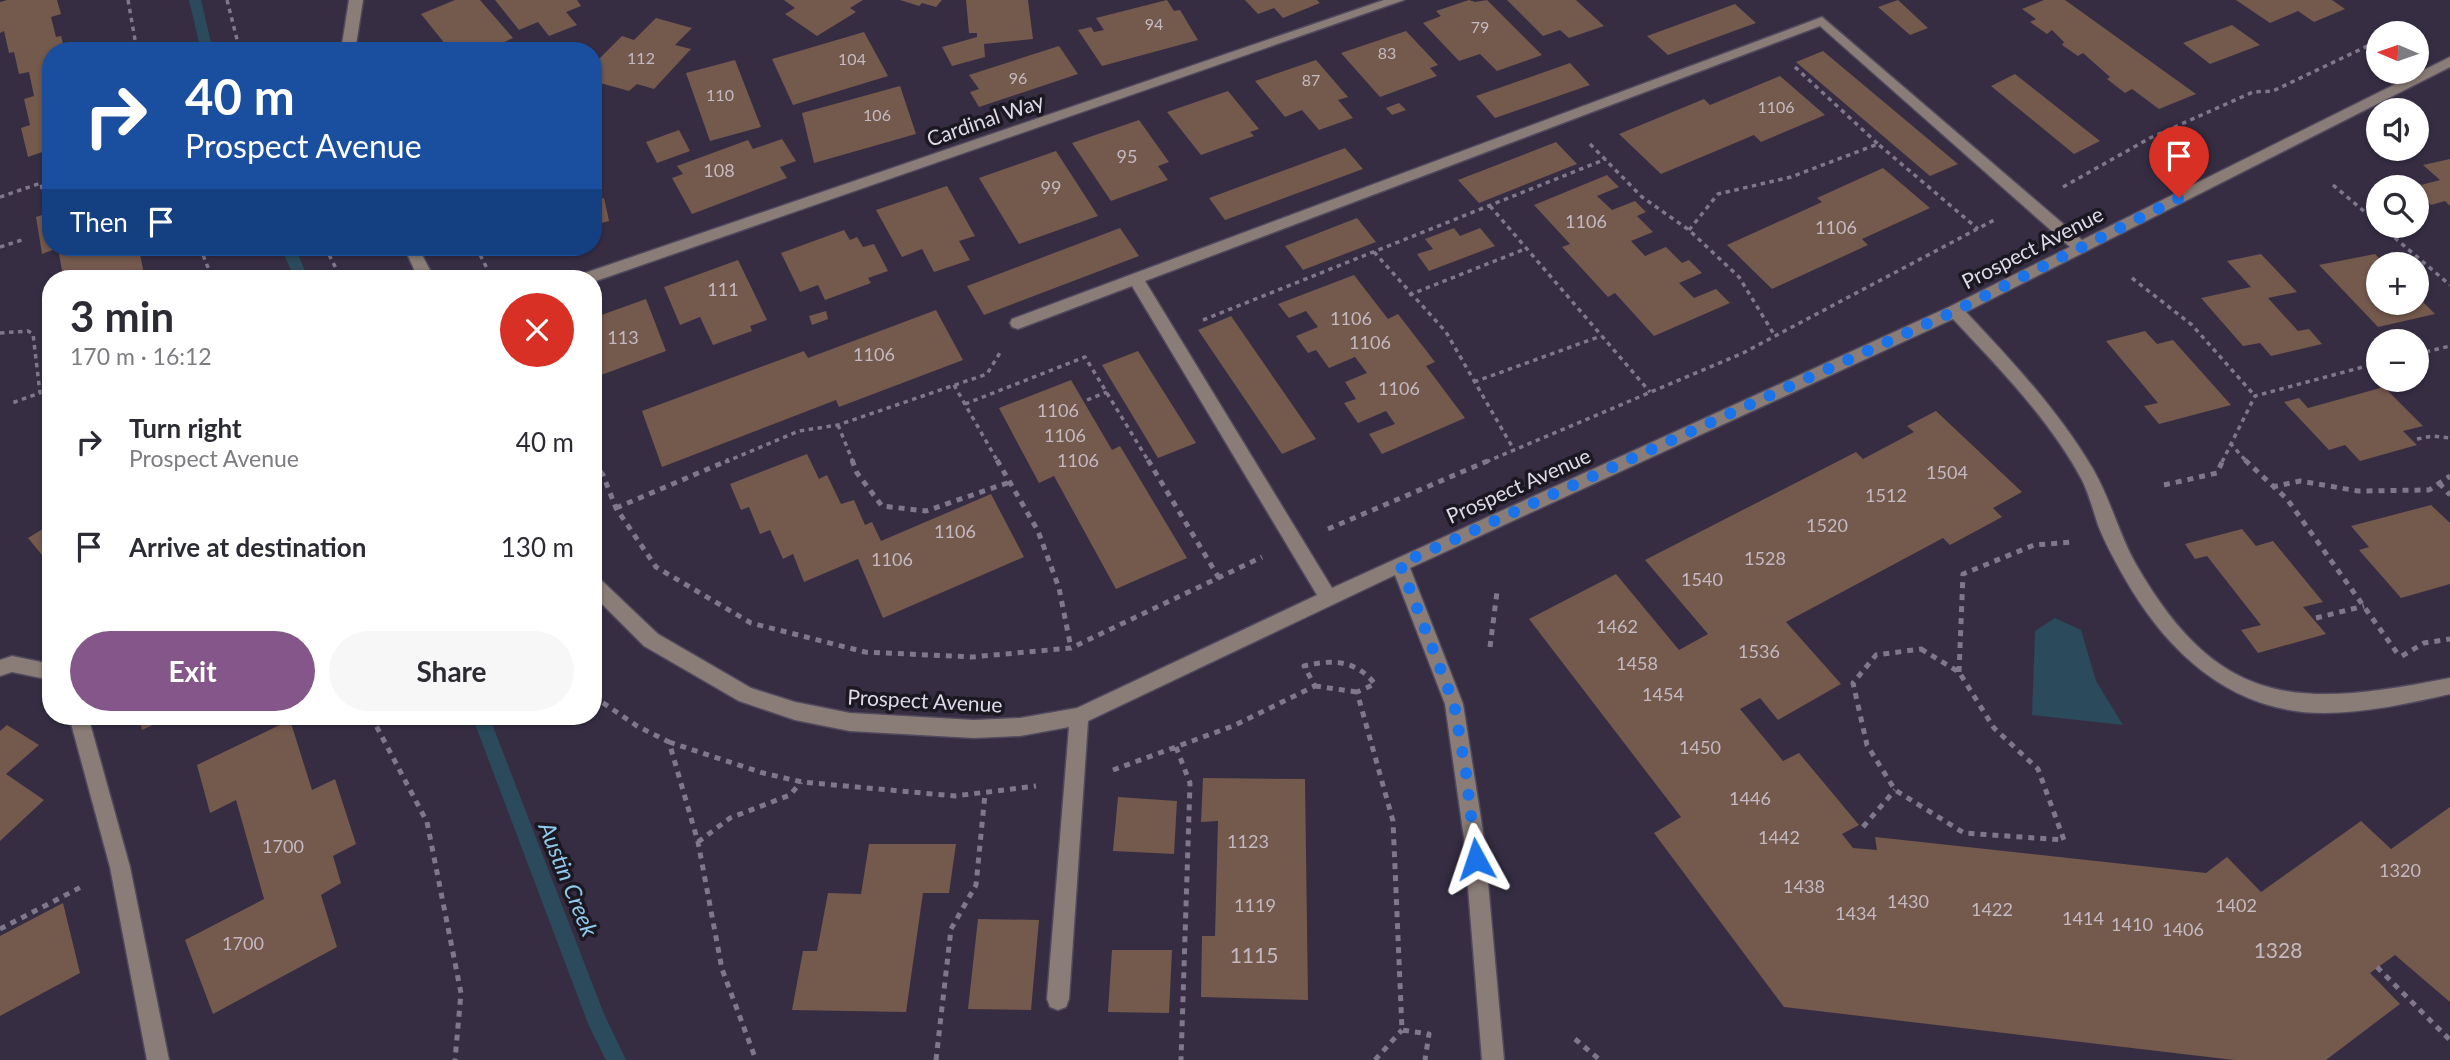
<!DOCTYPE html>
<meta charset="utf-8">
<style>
body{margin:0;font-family:Lato,sans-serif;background:#f7f7f7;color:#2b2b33;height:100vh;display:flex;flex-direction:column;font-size:26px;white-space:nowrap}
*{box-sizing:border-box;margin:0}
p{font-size:23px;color:#7c7c81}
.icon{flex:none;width:38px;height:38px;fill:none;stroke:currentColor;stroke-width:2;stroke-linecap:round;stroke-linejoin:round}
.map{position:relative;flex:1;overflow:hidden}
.panel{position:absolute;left:42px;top:270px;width:560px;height:455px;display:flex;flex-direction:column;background:#fff;border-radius:28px;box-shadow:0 2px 5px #0004}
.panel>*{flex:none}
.guide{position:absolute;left:42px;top:42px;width:560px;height:214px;border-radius:28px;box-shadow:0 2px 5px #0004;background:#1a4fa0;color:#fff;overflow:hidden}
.needle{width:46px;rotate:272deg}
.fabs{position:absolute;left:2366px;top:21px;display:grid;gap:14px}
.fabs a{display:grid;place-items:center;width:63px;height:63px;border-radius:50%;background:#fff;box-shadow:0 2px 5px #0004;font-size:35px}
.pin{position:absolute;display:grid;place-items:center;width:60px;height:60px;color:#fff;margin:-72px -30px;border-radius:50% 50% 50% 0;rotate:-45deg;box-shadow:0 0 7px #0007}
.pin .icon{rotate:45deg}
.me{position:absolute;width:77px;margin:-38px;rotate:355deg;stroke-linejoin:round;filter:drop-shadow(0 0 5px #0008)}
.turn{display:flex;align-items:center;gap:24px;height:147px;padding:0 28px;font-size:32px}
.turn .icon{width:91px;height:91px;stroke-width:2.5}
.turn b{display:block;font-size:49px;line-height:60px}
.then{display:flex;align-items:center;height:66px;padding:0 28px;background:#0003;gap:14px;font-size:26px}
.round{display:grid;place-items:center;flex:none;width:74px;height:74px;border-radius:37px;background:#f7f7f7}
.headline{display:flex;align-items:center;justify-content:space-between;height:119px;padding:0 28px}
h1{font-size:42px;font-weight:700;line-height:52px}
.cta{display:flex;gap:14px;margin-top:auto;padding:14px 28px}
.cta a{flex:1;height:80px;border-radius:42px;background:#855689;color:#fff;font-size:28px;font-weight:700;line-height:80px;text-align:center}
.cta a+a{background:#f7f7f7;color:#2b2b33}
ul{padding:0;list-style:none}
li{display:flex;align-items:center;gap:21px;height:105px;padding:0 28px}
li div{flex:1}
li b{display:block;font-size:26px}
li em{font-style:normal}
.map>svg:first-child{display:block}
.water{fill:#2b4a5b}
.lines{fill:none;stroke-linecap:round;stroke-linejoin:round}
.stream{fill:#2b4a5b;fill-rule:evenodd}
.building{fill:#74594d}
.minor-casing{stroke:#51495d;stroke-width:3}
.path-far1{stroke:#7f788b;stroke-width:3.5;stroke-dasharray:4.5 4.5;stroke-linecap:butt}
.path{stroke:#7f788b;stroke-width:5;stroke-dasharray:6 6;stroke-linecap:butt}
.minor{fill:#8a7d77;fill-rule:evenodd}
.route{stroke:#1a73e8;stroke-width:12;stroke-dasharray:0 21.6}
.labels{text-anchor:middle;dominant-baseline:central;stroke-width:7;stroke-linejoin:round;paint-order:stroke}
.far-number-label{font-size:16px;fill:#c4b9c1}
.number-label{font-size:18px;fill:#c4b9c1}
.street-label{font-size:21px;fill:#ded9e8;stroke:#1b1822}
.near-number-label{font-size:21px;fill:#c4b9c1}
.water-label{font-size:23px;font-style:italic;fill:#8fcaec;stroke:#1b1822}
</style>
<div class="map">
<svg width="2450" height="1060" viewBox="0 0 2450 1060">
<rect width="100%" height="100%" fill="#362d43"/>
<path class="water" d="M2055,618L2081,630L2096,681L2123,725L2032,715L2035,631Z"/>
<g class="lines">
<path class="stream" d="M189,0H201L213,51H201Z
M281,247H295L308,278H294Z
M472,716H489L604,1014L626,1060H606L589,1026Z"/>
</g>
<path class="building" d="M7,0H57L61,14L51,17L56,37L61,36L65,51H51V149L28,157L21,128L30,125L24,99L34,96L29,72L19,74L14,52L9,53L4,31L0,33V2Z
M455,0H480L513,38L485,51H468L463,44L450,50L421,14Z
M495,0H577L581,6L566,12L577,25L549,36L538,22L519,30Z
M784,0H863L850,8L856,12L817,36L785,14L795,8Z
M900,0H942L936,7L922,3L919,6Z
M966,0H1028L1033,39L984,44L985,57L952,66L942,47L977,37V33H969Z
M1167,0L1174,11L1180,10L1198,40L1102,66L1078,30L1091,27L1094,32L1104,30L1096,18Z
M1245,0H1317L1320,3L1283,18L1274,8L1258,14Z
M1469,0L1475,2L1487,0L1542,55L1497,71L1480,54L1459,61L1423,23L1441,16L1436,11Z
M1507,0H1576L1604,26L1569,38L1560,30L1543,36Z
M1898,0L1928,28L1910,35L1878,7Z
M2044,0H2065L2196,94L2159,109L2132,89L2125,93L2107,79L2110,77L2083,53L2078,56L2062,45L2064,42L2052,30L2047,34L2030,22L2036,19L2022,9Z
M2236,0H2332L2345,9L2314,22L2298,11L2270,23Z
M1735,4L1756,23L1668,55L1647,36Z
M656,18L692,28L675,45L691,49L654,89L637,84L629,91L593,81L598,76L593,74V65L622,36L634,40Z
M2232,25L2260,45L2210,64L2183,43Z
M1406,31L1438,65L1430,68L1437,76L1380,97L1341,53Z
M864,32L888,76L793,105L772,59Z
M1059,46L1078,74L979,107L970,92L979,89L969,75Z
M1823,51L1958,164L1930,176L1796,62Z
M735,60L761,127L710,141L686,73Z
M1316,60L1348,97L1338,100L1353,118L1319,130L1302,110L1285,117L1255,81Z
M1570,63L1590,85L1495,118L1476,96Z
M2015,74L2100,141L2074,154L1991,86Z
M1780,76L1825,115L1761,142L1754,135L1661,174L1619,134L1704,99L1710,105Z
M900,86L916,134L814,163L802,113Z
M1228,91L1259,129L1250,132L1254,136L1201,155L1167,112Z
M1399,103L1406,110L1392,115L1386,108Z
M1139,120L1169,162L1158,166L1168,180L1111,201L1072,143Z
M679,130L690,151L657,163L646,142Z
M782,139L796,161L780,167L787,178L692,214L672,178L683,174L677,166L748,140L753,149Z
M1556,142L1577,164L1479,203L1458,180Z
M1345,148L1363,169L1225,220L1209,198Z
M1056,151L1098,216L1019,244L979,178Z
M2450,159V206L2445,201L2431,205L2417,191V186L2440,180L2423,165Z
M1883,168L1930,208L1862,239L1868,245L1772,289L1727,245L1822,202L1817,198Z
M1607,175L1619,187L1597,196L1612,210L1635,201L1646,212L1637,216L1653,232L1631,241L1645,256L1666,247L1682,263L1689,260L1702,273L1679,283L1694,298L1716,289L1730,303L1654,336L1615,293L1608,297L1562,247L1570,244L1534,205Z
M947,186L975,236L959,241L970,260L934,272L922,249L902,257L876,210Z
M604,198L609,221L597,224L600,236L593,238V201Z
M51,212V247H129L130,253L139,250L145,278H76L75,273L63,276L58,248L42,254L36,217Z
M1357,218L1376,242L1303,270L1285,246Z
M1120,228L1139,256L984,315L967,286Z
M1454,228L1460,236L1480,228L1495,246L1429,271L1417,254L1433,249L1425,239Z
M844,230L850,240L857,237L863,247L874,244L888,271L868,278L871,283L825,300L818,285L800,292L781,253Z
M521,247H554V248L522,256Z
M2261,254L2297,292L2268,298L2298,331L2309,329L2322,344L2271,356L2260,343L2243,346L2201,298L2251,287L2227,261Z
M2375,254L2385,264H2378V303H2417V296L2435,314L2378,327L2319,265Z
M738,260L767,320L750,326L752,331L713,345L700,317L680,325L664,287Z
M1354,275L1388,319L1398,314L1435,362L1426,366L1465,418L1382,454L1369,434L1395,424L1386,411L1358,423L1344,403L1356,399L1345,382L1367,373L1355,357L1329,368L1316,350L1308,353L1296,336L1318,327L1306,311L1289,318L1278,304Z
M646,299L666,351L593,378V318Z
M936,310L963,360L839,407L836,400L662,467L642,411L804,351L808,358Z
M826,311L828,319L812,325L809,316Z
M1231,316L1316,439L1282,454L1198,330Z
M2145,331L2157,344L2173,340L2231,405L2159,424L2144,406L2158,403L2106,341Z
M1138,351L1196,443L1158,458L1102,365Z
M1071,380L1112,450L1120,446L1187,558L1116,589L1054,476L1039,483L999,408Z
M2384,387L2423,426L2403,431L2417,445L2360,461L2345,445L2329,450L2284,402L2299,398L2308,408Z
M1936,411L2022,492L1993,508L2002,517L1950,545L1943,538L1786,622L1841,684L1778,720L1760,698L1740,709L1783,761L1799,753L1859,825L1842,834L1853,848L1877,850L1875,837L2206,873L2227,857L2261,892L2361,821L2391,849L2450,807V1002L2395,955L2370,973L2400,1004L2326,1060H2234L1784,1007L1654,833L1681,817L1529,619L1616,574L1679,650L1708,634L1645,560L1856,452L1863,459L1914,432L1907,426Z
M807,454L819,479L827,475L841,504L854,500L865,525L872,522L881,541L991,494L1024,557L883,618L858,559L804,582L793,554L783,559L770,530L760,534L749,507L741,510L730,484Z
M2431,505L2450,523V584L2401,598L2359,550L2369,547L2351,526Z
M51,524V566L28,538Z
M2242,529L2256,546L2273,541L2323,602L2303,607L2326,634L2258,653L2241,630L2261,625L2207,556L2195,559L2185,544Z
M139,716H173L142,730Z
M290,720L312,790L335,779L356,844L333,856L341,883L321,895L337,947L213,1014L185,940L264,899L236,800L210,813L197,765Z
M7,725L39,745L6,774L44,800L0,841V731Z
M1203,778L1305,779L1308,1000L1201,997L1202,936H1215L1218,821L1201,822Z
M1118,797L1177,801L1174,854L1113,851Z
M869,844H956L949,893H923L906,1012L792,1010L803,951H817L828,893L861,894Z
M63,903L80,973L0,1016V936Z
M978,919L1039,920L1031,1010L968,1009Z
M1112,950H1172L1169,1013L1108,1012Z"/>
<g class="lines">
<defs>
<path id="minor" d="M349,0H363L355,51H341Z
M1384,0H1404L593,282V278H579L582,274Z
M1822,17L2082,240L2450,57V67L1966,312C2012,361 2059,411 2093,469C2111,500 2119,535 2137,566C2221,711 2301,707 2450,678V694C2409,703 2367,713 2324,713C2232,713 2167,653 2124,577C2115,561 2105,543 2098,525C2093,510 2089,494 2082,480C2050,420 1999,368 1953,319L1410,568L1463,704L1484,838L1504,1060H1482L1464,838L1445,704L1395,575L1088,721L1069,999L1066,1007L1058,1010L1050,1007L1047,999L1069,727L1020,736L974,738L850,731L795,720L739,701L644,646L593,595V575L599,578L658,634L751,688L795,702L850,713L974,720L1020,718L1077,708L1317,595L1132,286L1018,329L1012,327L1010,323L1012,319ZM1820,26L2070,247L1949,307L1332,588L1145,281Z
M404,247H418L434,278H418Z
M12,656L51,664V680L12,672L0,676V660Z
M69,716H88L130,867L169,1060H147L110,867Z"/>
</defs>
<use href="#minor" class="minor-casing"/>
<path class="path-far1" d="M128,0L137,51
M227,0L240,51
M1795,67L1878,144
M1590,144L1642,197L1689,230L1739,277L1775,336
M2333,185L2378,223
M2063,187L2150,138L2253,92L2273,91L2378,41
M0,197L41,183L43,193
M1490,206L1650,392
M2381,226L2450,285
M1689,230L1718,194L1791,177L1878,144L1978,229
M0,247L25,239
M200,247L212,278
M325,247L341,278
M476,247L492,278
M1374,252L1446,332L1514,450
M2132,278L2192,325L2255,396
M1409,295L1525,249
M1203,320L1606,159
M0,333L28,331L33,334L40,393L12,403
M2417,354L2450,346
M1474,382L1601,336
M954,385L998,462
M1087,400L1107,392
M965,404L1085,357L1149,462
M838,425L853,462
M2417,439L2433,436L2450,438
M2230,443L2247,462
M725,462L799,431L838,425L987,374L1001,351
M1486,462L1743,353L1996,219
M2222,462L2255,396L2378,363"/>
<path class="path" d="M852,460L857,473L882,506L926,511L1010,482
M997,460L1038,531L1059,588L1071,648
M1148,460L1219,578
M2245,460L2287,499L2400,657
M593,462L603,475L616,508L656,567L751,623L865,652L972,657L1071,648L1262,557
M2439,483L2450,495
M2164,485L2217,473L2223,460
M2272,487L2300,481L2358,491L2429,490L2450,476
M616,508L729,460
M1328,529L1490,460
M2316,618L2364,606
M1490,647L1497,592
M1921,649L1959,672L1994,728L2038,769L2064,840L1964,833L1895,790L1867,745L1853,683L1876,655Z
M2402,656L2424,643L2450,639
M1959,672L1963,574L2034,545L2074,542
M1315,686L1357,692
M593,696L637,726L669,742L698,842L722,969L756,1060
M371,716L427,822L461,993L455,1060
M669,742L763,773L802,782L955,796L1036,786
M1176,747L1190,783L1181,1060
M1113,770L1233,726L1315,686L1304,666C1332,659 1356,660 1375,684L1357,692L1393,821L1402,1030L1429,1034L1425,1060
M1863,827L1895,790
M698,842L730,818L790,795L801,782
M0,929L85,885
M2377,967L2450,1040
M1575,1039L1600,1060
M936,1060L951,929L976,885L985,794
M1375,1060L1402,1030"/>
<use href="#minor" class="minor"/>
</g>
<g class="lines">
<path class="route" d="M1476,859L1466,773L1454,704L1400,564L1955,311L2179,198"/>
</g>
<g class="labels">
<g class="far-number-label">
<text x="1154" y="23">94</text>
<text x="1480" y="26">79</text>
<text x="1387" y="52">83</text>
<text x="641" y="57">112</text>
<text x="852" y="58">104</text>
<text x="1018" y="77">96</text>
<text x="1311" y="79">87</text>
<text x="720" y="94">110</text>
<text x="1776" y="106">1106</text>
<text x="877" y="114">106</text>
</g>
<g class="number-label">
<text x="1127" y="156">95</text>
<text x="719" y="170">108</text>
<text x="1051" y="187">99</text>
<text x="1586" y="221">1106</text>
<text x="1836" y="227">1106</text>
<text x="723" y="289">111</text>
<text x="1351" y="318">1106</text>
<text x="623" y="337">113</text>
<text x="1370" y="342">1106</text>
<text x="874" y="354">1106</text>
<text x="1399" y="388">1106</text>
<text x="1058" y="410">1106</text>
<text x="1065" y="435">1106</text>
<text x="1078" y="460">1106</text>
<text x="1947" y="472">1504</text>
<text x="1886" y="495">1512</text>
<text x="1827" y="525">1520</text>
<text x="955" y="531">1106</text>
<text x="1765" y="558">1528</text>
<text x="892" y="559">1106</text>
<text x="1702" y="579">1540</text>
<text x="1617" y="626">1462</text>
<text x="1759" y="651">1536</text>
<text x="1637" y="663">1458</text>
<text x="1663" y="694">1454</text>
<text x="1700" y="747">1450</text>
<text x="1750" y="798">1446</text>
<text x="1779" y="837">1442</text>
<text x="1248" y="841">1123</text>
<text x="283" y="846">1700</text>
<text x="2400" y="870">1320</text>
<text x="1804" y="886">1438</text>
<text x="1908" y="901">1430</text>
<text x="1255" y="905">1119</text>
<text x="2236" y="905">1402</text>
<text x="1992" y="909">1422</text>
<text x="1856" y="913">1434</text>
<text x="2083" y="918">1414</text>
<text x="2132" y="924">1410</text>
<text x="2183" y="929">1406</text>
<text x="243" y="943">1700</text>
</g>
<g class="street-label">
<text transform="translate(985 119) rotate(-19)">Cardinal Way</text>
<text transform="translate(2032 247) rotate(-27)">Prospect Avenue</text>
<text transform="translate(1518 485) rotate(-24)">Prospect Avenue</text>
<text transform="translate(925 700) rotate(3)">Prospect Avenue</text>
</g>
<g class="near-number-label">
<text x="2278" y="949">1328</text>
<text x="1254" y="954">1115</text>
</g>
<g class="water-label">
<text transform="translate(569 879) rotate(68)">Austin Creek</text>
</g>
</g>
</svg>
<div class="fabs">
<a><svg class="needle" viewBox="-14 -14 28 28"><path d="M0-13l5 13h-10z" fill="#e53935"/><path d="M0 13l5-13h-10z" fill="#7c7c81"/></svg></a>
<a><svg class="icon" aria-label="sound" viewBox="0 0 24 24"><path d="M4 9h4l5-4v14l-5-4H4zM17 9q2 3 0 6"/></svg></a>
<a><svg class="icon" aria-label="search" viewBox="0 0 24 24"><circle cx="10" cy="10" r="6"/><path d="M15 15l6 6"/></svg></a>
<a>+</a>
<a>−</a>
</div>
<div class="pin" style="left:2179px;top:198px;background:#d93025"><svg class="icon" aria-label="arrive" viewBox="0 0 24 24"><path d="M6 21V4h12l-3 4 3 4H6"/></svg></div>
<svg class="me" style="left:1476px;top:859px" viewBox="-20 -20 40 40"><path d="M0-17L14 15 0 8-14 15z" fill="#1a73e8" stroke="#fff" stroke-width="4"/></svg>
<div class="guide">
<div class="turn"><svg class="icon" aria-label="right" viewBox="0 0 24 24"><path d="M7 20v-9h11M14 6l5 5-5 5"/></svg><div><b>40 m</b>Prospect Avenue</div></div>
<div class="then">Then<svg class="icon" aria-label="arrive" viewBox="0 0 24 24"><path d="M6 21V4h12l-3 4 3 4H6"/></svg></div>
</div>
<section class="panel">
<div class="headline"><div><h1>3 min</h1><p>170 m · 16:12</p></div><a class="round" style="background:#d93025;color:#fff"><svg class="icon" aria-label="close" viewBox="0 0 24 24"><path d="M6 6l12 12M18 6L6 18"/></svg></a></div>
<ul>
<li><svg class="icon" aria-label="right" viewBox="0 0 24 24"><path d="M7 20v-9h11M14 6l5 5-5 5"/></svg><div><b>Turn right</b><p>Prospect Avenue</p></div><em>40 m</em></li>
<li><svg class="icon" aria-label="arrive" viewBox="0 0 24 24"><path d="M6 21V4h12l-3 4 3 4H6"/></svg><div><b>Arrive at destination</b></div><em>130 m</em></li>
</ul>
<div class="cta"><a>Exit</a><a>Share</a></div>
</section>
</div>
